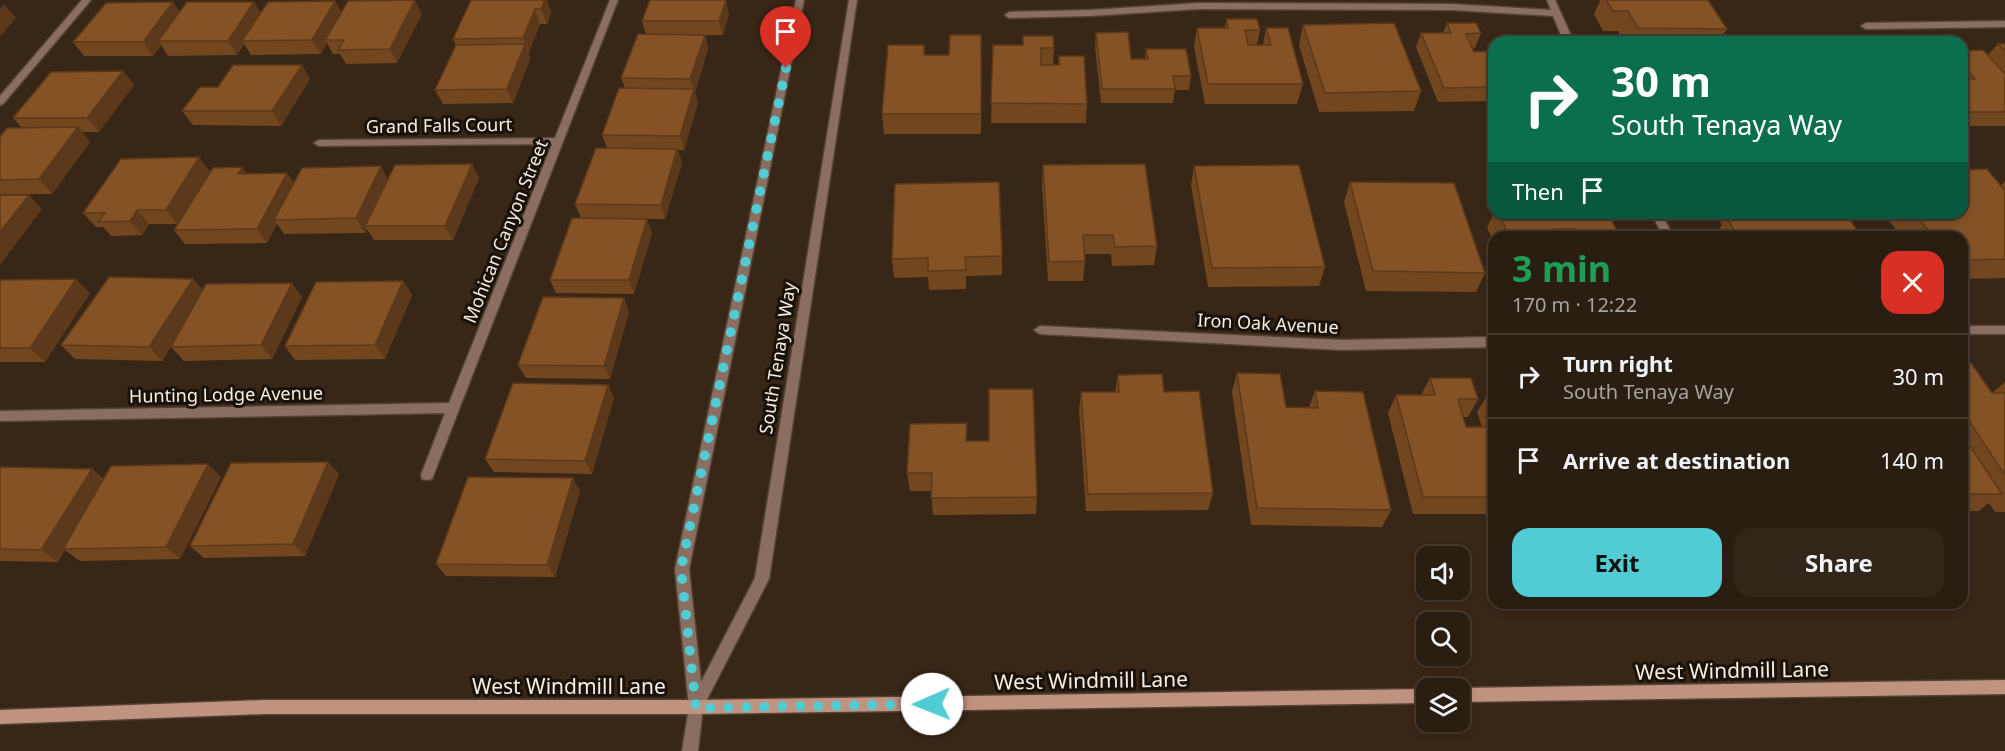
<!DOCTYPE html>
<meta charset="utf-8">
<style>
body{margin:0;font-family:"Noto Sans",sans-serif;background:#32261a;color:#f1f3f6;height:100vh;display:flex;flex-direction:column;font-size:22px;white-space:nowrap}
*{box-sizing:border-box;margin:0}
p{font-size:20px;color:#a5a29f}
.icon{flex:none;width:33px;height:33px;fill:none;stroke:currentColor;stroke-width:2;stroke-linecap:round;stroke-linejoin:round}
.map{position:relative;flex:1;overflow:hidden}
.details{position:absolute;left:1488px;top:231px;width:480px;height:378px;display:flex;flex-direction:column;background:#2a1d11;border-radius:18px;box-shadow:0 3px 9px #0003,0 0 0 2px #463b31}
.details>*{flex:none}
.top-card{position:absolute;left:1488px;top:36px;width:480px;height:183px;border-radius:18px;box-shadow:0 3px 9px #0003,0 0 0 2px #463b31;background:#0b6e4f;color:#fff;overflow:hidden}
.controls{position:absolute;left:1416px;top:546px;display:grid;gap:12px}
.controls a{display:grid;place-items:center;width:54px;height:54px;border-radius:12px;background:#2a1d11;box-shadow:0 3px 9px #0003,0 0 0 2px #463b31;font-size:30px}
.pin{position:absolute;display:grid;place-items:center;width:51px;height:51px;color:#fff;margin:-62px -26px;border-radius:50% 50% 50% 0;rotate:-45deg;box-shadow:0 0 6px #0007}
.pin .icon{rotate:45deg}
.me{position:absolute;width:66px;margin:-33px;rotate:269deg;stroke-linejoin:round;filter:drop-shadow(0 0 4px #0008)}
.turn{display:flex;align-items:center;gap:21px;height:126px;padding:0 24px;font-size:27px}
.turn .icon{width:78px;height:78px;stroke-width:2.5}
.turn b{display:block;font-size:42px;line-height:51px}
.then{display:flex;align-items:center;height:57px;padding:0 24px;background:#0003;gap:12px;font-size:22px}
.round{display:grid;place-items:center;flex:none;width:63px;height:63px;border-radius:18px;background:#32261a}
.headline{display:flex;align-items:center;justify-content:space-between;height:102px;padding:0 24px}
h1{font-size:36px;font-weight:700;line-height:45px;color:#1e9e55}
.primary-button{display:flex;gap:12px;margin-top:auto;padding:12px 24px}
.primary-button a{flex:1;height:69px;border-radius:18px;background:#51ccd4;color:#111;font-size:24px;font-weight:700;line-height:69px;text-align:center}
.primary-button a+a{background:#32261a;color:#f1f3f6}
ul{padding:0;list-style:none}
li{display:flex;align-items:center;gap:18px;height:84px;padding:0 24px;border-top:2px solid #463b31}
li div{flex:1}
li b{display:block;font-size:22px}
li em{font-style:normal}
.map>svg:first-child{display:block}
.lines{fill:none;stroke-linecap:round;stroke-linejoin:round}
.minor-casing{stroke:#534334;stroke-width:3}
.tertiary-casing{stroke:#534334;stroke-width:3}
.secondary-casing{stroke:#534334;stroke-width:3}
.minor{fill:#8a6e62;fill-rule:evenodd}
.tertiary{fill:#8a6e62;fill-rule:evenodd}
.secondary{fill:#c09380;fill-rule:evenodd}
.wall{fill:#724720}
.shaded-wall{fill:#5c391a}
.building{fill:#845225;stroke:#5c391a;stroke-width:1.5}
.route{stroke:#51ccd4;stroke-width:10;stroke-dasharray:0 18}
.labels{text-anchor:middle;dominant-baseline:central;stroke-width:6;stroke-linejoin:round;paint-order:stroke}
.street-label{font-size:18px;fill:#f8ede3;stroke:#19120b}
.near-street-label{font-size:21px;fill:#f8ede3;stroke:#19120b}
</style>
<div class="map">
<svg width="2005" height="751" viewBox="0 0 2005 751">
<rect width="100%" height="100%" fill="#382717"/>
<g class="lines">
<defs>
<path id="minor" d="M82,0H91L3,104L0,105V96Z
M610,0H618L432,479L427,480L422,479L421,475L445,413L0,421V411L449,403L552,144L319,146L314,143L319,140L555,138Z
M1547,0H1555L1574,42H1564L1553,16L1452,10L1199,9L1090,16L1009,18L1005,15L1009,12L1090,10L1199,3L1452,4L1551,10Z
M2005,21V27L1866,29L1861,26L1866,23Z
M1651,213H1661L1674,237H1664Z
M1040,326L1342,340L1494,337V347L1342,350L1040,334L1034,330Z
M1962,326H2005V334H1962Z"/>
<path id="tertiary" d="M796,0H804L689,569L701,682L755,578L849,0H857L769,579L703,707L698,751H682L689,707L675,569Z"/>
<path id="secondary" d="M2005,680V694L1460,702L1459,688Z
M1426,689V703L696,714H265L0,724V710L265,700H696Z"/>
</defs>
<use href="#minor" class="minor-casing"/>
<use href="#tertiary" class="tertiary-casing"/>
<use href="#secondary" class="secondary-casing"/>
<use href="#minor" class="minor"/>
<use href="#tertiary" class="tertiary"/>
<use href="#secondary" class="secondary"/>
</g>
<path class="wall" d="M547,0L551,12L547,24H540L529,52H528L530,59L513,103L443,104L435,90L456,45L453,39Z
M1599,0H1708L1727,29L1720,40L1747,42H1624L1618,31H1603L1594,14L1600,1Z
M335,1L341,12L422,14L397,63L346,64L340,54H333L327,43L321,54L251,55L244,44L237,55L168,56L161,45L153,56H84L73,42L180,12H261Z
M729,14L723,35H705L708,49L695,92L698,103L684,150H678L682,163L665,219H647L652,233L634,294L556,293L550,280L581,218L575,204L607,148L602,135L625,88L621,78L646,34L642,21Z
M1226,19L1260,30L1257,45H1263L1266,28L1303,84L1297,104H1205L1194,47L1197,28H1225Z
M1447,23L1481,33L1475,48H1473L1474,52L1486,51L1490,42H1494V101L1438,102L1416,47L1421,33H1443Z
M1303,25L1421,91L1414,111L1319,112L1299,45Z
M1096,33L1131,59H1145L1146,49L1191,76L1189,90H1175L1173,103H1101L1095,47Z
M1998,44H2005V126H1962V51L1988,55Z
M924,45L925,55H982L981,134H884L882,114Z
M993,45L1054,48L1053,65H1058L1059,56L1087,104L1086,123H991Z
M123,71L134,85L99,132H82L90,142L52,194H0V137L22,128L13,118Z
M310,79L281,126L193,125L182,111L218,87Z
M199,157L210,172L177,224H149L142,235L111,236L103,227H96L83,213Z
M472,164L479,178L453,240H374L367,229L365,233L284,234L277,224L267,243L185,244L174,230L247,173H287L294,183L388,179Z
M1043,165L1157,246L1154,265L1112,266L1111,254H1084L1085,261L1083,281H1048L1042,185Z
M1194,166L1325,267L1319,286L1208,287L1191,185Z
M2005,181V278L1962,279V237H1901L1884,213H1962L2001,186Z
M1350,182L1485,273L1476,292L1366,291L1344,202Z
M1494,213H1608L1620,237H1494V244L1487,227Z
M1716,213H1845L1862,237H1713L1722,225Z
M1002,256V275L966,276V289L929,290L928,277L894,278L892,259Z
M193,279L203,291L302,297L272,359L184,361L171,347L179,334L162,361L75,359L61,345Z
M0,280L90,293L45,362H0Z
M403,281L412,295L385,359L295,360L285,346Z
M629,312L610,379L526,378L518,365Z
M1962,363L1992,393L2005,382V512H1995L1989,503L1979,511H1962Z
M1237,373L1286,407L1309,408L1315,391L1391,510L1382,527L1251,525L1232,392Z
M1118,375L1164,392L1213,493L1208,510L1086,511L1079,410L1081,392H1115Z
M1430,378L1478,399L1468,417H1463L1466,427H1482L1477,412L1488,394H1494V514H1413L1388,413L1396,395H1421Z
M608,385L614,398L592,474L494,472L485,459Z
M967,441L1037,497L1036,514L933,515L931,491H910L907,473Z
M208,464L221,477L180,559L80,561L65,550L58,562L0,561V467L92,469L103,478Z
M339,474L305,556L204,558L190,546Z
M580,491L555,577L446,576L436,564Z"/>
<path class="shaded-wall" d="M415,0L422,14L397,63L390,49Z
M545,0H547L551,12L547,24L541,9Z
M726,0L729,14L723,35L719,21Z
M335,1L343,15L325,40L327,43L321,54L312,40Z
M173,2L183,16L158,41L161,45L153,56L143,42Z
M254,2L263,16L242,41L244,44L237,55L228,41Z
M4,4L16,18L0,37V9Z
M535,9L540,24L529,52L523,38Z
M705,35L708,49L695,92L698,103L684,150L680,136L694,91L690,79Z
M525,44L530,59L513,103L507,89Z
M302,65L310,79L281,126L272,111Z
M123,71L134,85L99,132L87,118Z
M78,127L90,142L52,194L39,179Z
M677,149L682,163L665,219L661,205Z
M199,157L210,172L177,224L166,210Z
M472,164L479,178L453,240L445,226Z
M381,166L389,181L365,226L367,229L365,233L356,218Z
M242,167L252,181L238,174Z
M287,173L297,187L274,220L277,224L267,243L257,229Z
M29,195L42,209L0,265V232Z
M137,210L149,224L142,235L130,221Z
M647,219L652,233L634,294L629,280Z
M76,279L90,293L45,362L30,348Z
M193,279L205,293L162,361L149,347Z
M403,281L412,295L385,359L375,345Z
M292,283L302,297L272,359L261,345Z
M624,298L629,312L610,379L604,366Z
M608,385L614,398L592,474L585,461Z
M328,462L339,474L305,556L293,544Z
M208,464L221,477L180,559L166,547Z
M92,469L107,482L63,549L65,550L58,562L41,550Z
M573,478L580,491L555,577L547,565Z"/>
<path class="building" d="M415,0L390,49L338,50L344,40H325L348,1Z
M471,0H545L541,9H535L523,38L453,39Z
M650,0H726L719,21H642Z
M1606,0H1708L1727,29L1638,28L1628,11H1613Z
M335,1L312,40L242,41L268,2Z
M173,2L143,42H73L106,3Z
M187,2H254L228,41H158Z
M1226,19H1257L1260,30H1245L1248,45H1271L1266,28H1288L1303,84H1208L1197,28H1228Z
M1394,23L1421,91L1325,93L1303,25Z
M1447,23H1476L1481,33L1466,34L1474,52L1494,51V87L1444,88L1421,33H1451Z
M1128,32L1131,59H1148L1146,49H1186L1191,76H1173L1175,89H1102L1096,33Z
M638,34L705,35L690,79L621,78Z
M950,35H981V114H882L888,45H924V55H949Z
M1023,36H1053L1054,48H1041V65H1059V56H1084L1087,104L991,103L993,45H1023Z
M1641,39L1746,40L1747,42H1643Z
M1490,42H1514H1494V50Z
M525,44L507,89L435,90L456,45Z
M1998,44H2005V51Z
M1983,50L2005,74V112H1962V79H1975L1962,64V51Z
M233,65H302L272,111H182L200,87H218Z
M123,71L87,118H13L51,72Z
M619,88L694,89L680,136L602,135Z
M78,127L39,179L0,180V137L7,128Z
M596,148L677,149L661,205L575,204Z
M199,157L166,210H137L130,221L98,222L105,213H83L121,159Z
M472,164L445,226H365L395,165Z
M1145,164L1157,246L1115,247L1113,235H1083L1085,261L1049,262L1043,165Z
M1299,165L1325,267L1212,268L1194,166Z
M381,166L356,218L274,220L302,168Z
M242,167L238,174L287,173L257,229L174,230L213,168Z
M1987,169L2005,191V259L1962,260V237H1933L1915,213H1962V170Z
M999,182L1002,256L965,257L966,270L928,271V258L892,259L895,184Z
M1350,182L1454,183L1485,273L1373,271Z
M0,195H29L0,232Z
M1499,213H1608L1620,237H1579L1575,229H1555L1559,237H1509Z
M1740,213H1845L1862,237H1738L1727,218H1743Z
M572,218L647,219L629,280H550Z
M109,277L193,279L149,347L61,345Z
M76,279L30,348H0V280Z
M403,281L375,345L285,346L316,282Z
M292,283L261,345L171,347L206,284Z
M543,297L624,298L604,366L518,365Z
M1962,363H1971L1992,393H2005V475L1962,410Z
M1237,373L1280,374L1286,407L1318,408L1315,391L1363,392L1391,510L1257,508Z
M1162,374L1164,392L1199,391L1213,493L1088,494L1081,392H1119L1118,375Z
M1430,378H1471L1478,399H1458L1466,427H1494V497H1423L1396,395H1435Z
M513,383L608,385L585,461L485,459Z
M989,389H1033L1037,497L931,498L932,473H907L910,424L967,423L966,441H989Z
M1488,394H1494V414Z
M1962,434L2002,494H1962Z
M328,462L293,544L190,546L231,463Z
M208,464L166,547L63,549L111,466Z
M0,467L92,469L41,550L0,549Z
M468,477L573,478L547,565L436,564Z"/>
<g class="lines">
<path class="route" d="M786,68L681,569L696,708L932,704"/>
</g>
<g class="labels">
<g class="street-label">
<text transform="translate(439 125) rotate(-1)">Grand Falls Court</text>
<text transform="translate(505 231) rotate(-68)">Mohican Canyon Street</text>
<text transform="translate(1268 323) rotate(3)">Iron Oak Avenue</text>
<text transform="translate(777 358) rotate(-81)">South Tenaya Way</text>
<text transform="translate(226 394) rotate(-1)">Hunting Lodge Avenue</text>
</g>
<g class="near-street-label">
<text transform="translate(1732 670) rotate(-1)">West Windmill Lane</text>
<text transform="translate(1091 680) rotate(-1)">West Windmill Lane</text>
<text x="569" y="686">West Windmill Lane</text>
</g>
</g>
</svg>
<div class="controls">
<a><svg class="icon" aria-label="sound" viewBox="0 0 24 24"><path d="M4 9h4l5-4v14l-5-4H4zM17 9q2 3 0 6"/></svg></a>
<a><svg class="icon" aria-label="search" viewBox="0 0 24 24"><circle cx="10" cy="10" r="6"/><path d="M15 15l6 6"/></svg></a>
<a><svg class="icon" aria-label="layers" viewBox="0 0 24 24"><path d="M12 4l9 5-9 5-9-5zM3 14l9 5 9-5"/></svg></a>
</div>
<div class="pin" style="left:786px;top:68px;background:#d93025"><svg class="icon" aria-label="arrive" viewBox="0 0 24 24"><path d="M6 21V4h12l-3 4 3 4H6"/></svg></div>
<svg class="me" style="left:932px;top:704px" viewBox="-20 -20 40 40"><circle r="19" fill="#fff"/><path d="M0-13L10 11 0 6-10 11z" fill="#51ccd4"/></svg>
<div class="top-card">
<div class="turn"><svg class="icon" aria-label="right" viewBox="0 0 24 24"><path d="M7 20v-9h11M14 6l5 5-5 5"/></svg><div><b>30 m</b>South Tenaya Way</div></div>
<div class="then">Then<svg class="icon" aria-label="arrive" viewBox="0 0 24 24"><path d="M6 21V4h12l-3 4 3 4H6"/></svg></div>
</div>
<section class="details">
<div class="headline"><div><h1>3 min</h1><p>170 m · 12:22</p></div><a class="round" style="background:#d93025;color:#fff"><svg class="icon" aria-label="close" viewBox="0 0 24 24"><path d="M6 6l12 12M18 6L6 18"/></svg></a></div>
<ul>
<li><svg class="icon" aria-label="right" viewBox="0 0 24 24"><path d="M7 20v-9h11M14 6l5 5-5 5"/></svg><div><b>Turn right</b><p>South Tenaya Way</p></div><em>30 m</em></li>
<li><svg class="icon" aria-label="arrive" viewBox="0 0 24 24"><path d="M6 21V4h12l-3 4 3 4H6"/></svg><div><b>Arrive at destination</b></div><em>140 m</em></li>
</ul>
<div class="primary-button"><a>Exit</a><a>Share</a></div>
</section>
</div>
